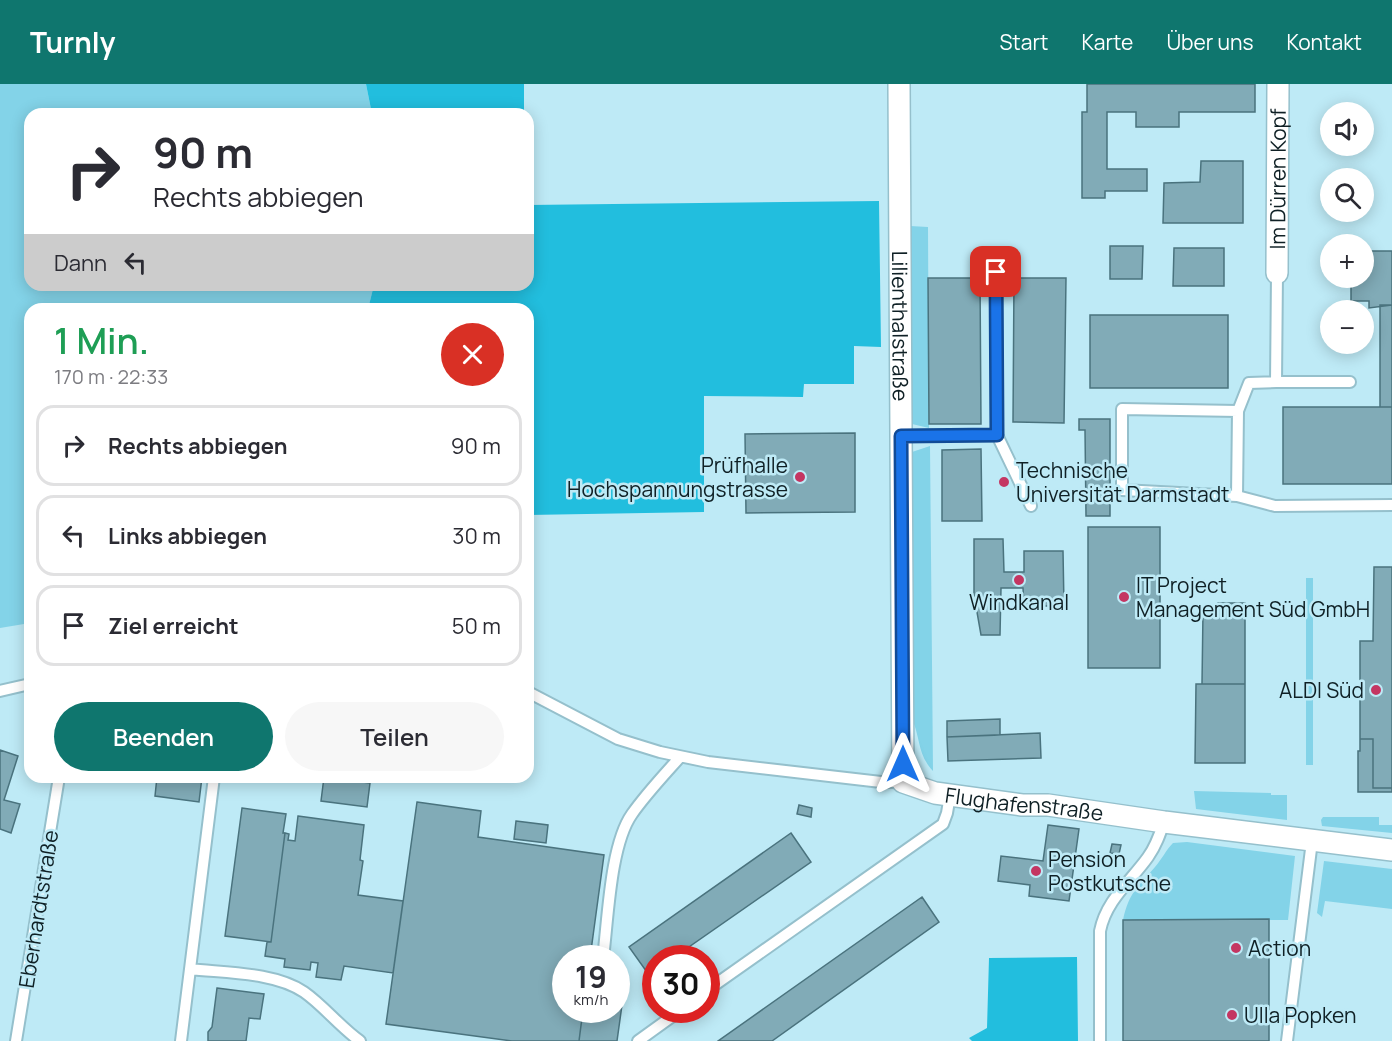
<!DOCTYPE html>
<html lang="de">
<meta charset="utf-8">
<style>
body{margin:0;font-family:Manrope,sans-serif;background:#f7f7f7;color:#2b2b33;height:100vh;display:flex;flex-direction:column;font-size:22px;white-space:nowrap}
*{box-sizing:border-box;margin:0}
p{font-size:20px;color:#7c7c81}
.icon{flex:none;width:33px;height:33px;fill:none;stroke:currentColor;stroke-width:2;stroke-linecap:round;stroke-linejoin:round}
.map{position:relative;flex:1;overflow:hidden}
.panel{position:absolute;left:24px;top:219px;width:510px;height:480px;display:flex;flex-direction:column;background:#fff;border-radius:18px;box-shadow:0 3px 15px #0003}
.panel>*{flex:none}
.top-card{position:absolute;left:24px;top:24px;width:510px;height:183px;border-radius:18px;box-shadow:0 3px 15px #0003;background:#fff;color:#2b2b33;overflow:hidden}
.tools{position:absolute;left:1320px;top:18px;display:grid;gap:12px}
.tools a{display:grid;place-items:center;width:54px;height:54px;border-radius:50%;background:#fff;box-shadow:0 3px 15px #0003;font-size:30px}
.speed{position:absolute;left:552px;top:861px;display:flex;gap:12px;font-size:30px;font-weight:700;text-align:center}
.speed>*{display:grid;place-content:center;width:78px;height:78px;border-radius:50%;background:#fff;box-shadow:0 3px 15px #0003;line-height:1}
.speed small{font-size:15px;font-weight:400}
.speed .limit{border:9px solid #d22;background:#fff;color:#111}
.pin{position:absolute;display:grid;place-items:center;width:51px;height:51px;color:#fff;margin:-26px;border-radius:12px;box-shadow:0 3px 9px #0006}
.me{position:absolute;width:66px;margin:-33px;rotate:0deg;stroke-linejoin:round;filter:drop-shadow(0 0 4px #0008)}
.turn{display:flex;align-items:center;gap:21px;height:126px;padding:0 30px;font-size:27px}
.turn .icon{width:78px;height:78px;stroke-width:2.5}
.turn b{display:block;font-size:42px;line-height:51px}
.then{display:flex;align-items:center;height:57px;padding:0 30px;background:#0003;gap:12px;font-size:22px}
.round{display:grid;place-items:center;flex:none;width:63px;height:63px;border-radius:32px;background:#f7f7f7}
.head{display:flex;align-items:center;justify-content:space-between;height:102px;padding:0 30px}
h1{font-size:36px;font-weight:600;line-height:45px;color:#1e9e55}
.primary-button{display:flex;gap:12px;margin-top:auto;padding:12px 30px}
.primary-button a{flex:1;height:69px;border-radius:36px;background:#0f766e;color:#fff;font-size:24px;font-weight:600;line-height:69px;text-align:center}
.primary-button a+a{background:#f7f7f7;color:#2b2b33}
ul{padding:0;list-style:none}
li{display:flex;align-items:center;gap:18px;height:81px;margin:0 12px 9px;padding:0 18px;border:3px solid #e1e1e2;border-radius:18px}
li div{flex:1}
li b{display:block;font-size:22px}
li em{font-style:normal}
header{display:flex;align-items:center;gap:36px;box-sizing:border-box;height:84px;padding:0 30px;background:#0f766e;color:#fff}
header strong{font-size:28px}
nav{display:flex;gap:33px;margin-inline-start:auto;font-size:21px}
.map>svg:first-child{display:block}
.green{fill:#83d3e8}
.forest{fill:#22bede}
.building{fill:#81abb7;stroke:#4a737e;stroke-width:1.5}
.lines{fill:none;stroke-linecap:round;stroke-linejoin:round}
.service-casing{stroke:#95c0cc;stroke-width:14}
.minor-casing{stroke:#95c0cc;stroke-width:24}
.service{stroke:#fff;stroke-width:10}
.minor{stroke:#fff;stroke-width:21}
.route-casing{stroke:#114b97;stroke-width:15}
.route{stroke:#1a73e8;stroke-width:10}
.poi-dot{fill:#c43662;stroke:#beeaf6;stroke-width:2}
.labels{text-anchor:middle;dominant-baseline:central;stroke-width:5;stroke-linejoin:round;paint-order:stroke}
.street-label{font-size:21px;fill:#0f2025;stroke:#beeaf6}
.poi-label{font-size:21px;fill:#0f2025;stroke:#beeaf6;text-anchor:start}
</style>
<header>
<strong>Turnly</strong>
<nav><a>Start</a><a>Karte</a><a>Über uns</a><a>Kontakt</a></nav>
</header>
<div class="map">
<svg width="1392" height="957" viewBox="0 0 1392 957">
<rect width="100%" height="100%" fill="#beeaf6"/>
<path class="green" d="M0,0H366L372,30H30V201H374L368,225H30V539L0,544Z
M910,142L928,143L929,344L912,340Z
M930,362L933,687C917,670 921,655 912,635V368Z
M1306,494H1313V681H1306Z
M1194,707L1271,709V711H1287V736L1196,725Z
M1323,733H1379V741H1392V749L1322,742L1321,736Z
M1187,758L1295,772L1288,836H1123C1129,808 1138,803 1155,783C1162,775 1166,766 1173,759Z
M1324,777L1392,785V825L1325,817L1322,833L1317,829Z"/>
<path class="forest" d="M366,0H524V30H372Z
M879,117L881,263L854,262V300H804L803,313L704,312V428L528,431V225H368L374,201H528V121Z
M1077,873L1078,957H972L969,954L987,944L989,874Z"/>
<path class="building" d="M1087,0H1255V28H1179V43H1136V28H1107V85H1147V107H1105V114H1082V28H1087Z
M1201,77H1243V139H1163L1164,99L1200,98Z
M1110,162H1143L1142,195H1110Z
M1174,164H1224V202H1173Z
M1364,167H1392V221L1369,224V217H1351V194H1364Z
M928,194H980L981,340H929Z
M1014,194H1066L1064,339L1013,338Z
M1380,221H1392V323H1380Z
M1090,231H1228V304H1090Z
M1283,323H1392V400H1283Z
M1079,335H1110V432H1086L1085,346H1079Z
M855,349V428L746,429L745,350Z
M981,365L982,437H942V366Z
M1088,443H1160V584H1088Z
M974,455H1003L1004,488H1024V467H1063L1064,522H1024L1023,504H1001L1000,551H981L974,511Z
M1374,483H1392V704H1373V655H1360V557H1373Z
M1218,519H1245V600H1202L1203,528H1218Z
M1196,600H1245V679H1195Z
M1000,635V651L947,653V637Z
M1040,649L1041,674L948,677L947,653Z
M1360,655H1373V704H1392V708H1358V667H1360Z
M0,666L18,672L4,716L20,720L11,749L0,745Z
M157,693H202L199,718L155,712Z
M324,693L370,699L367,723L321,717Z
M417,718L481,727L478,753L604,771L590,874H566V926H583L579,957H512L386,940Z
M799,721L812,724L811,733L797,730Z
M242,724L286,730L283,749H285L271,858L225,852Z
M298,732L364,741L360,776L363,777L358,811L403,817L393,889L344,882L341,896L316,893L318,879L311,878L310,886L284,883L285,875L265,872L267,858H271L285,749L289,750L288,756L295,757Z
M516,737L548,741L546,759L514,755Z
M1048,741L1079,745L1069,817L1029,812L1030,801L998,797L1001,772L1043,777Z
M791,749L811,778L673,874H656V887L649,891L629,863Z
M1112,760L1121,761L1119,770L1110,769Z
M922,813L939,838L772,957H718Z
M1269,835V957H1123V836Z
M217,904L264,910L260,935L249,934L246,957H208V948L212,943Z
M616,921H622L617,957H579L583,926H616Z"/>
<g class="lines">
<defs>
<path id="service" d="M996,188L997,351L1031,422
M1277,189L1276,298H1350
M1238,327L1122,325V406L1237,412L1238,327L1249,299L1276,298
M901,352L997,351
M1237,412L1275,422L1392,421
M0,607L30,600
M528,608L618,655L660,668L708,678L881,698H903
M603,874C608,836 610,761 632,730C646,710 664,691 680,673
M190,885C225,889 275,888 304,908C324,922 340,943 360,957
M706,907L943,740L947,729L950,711
M16,957L59,693
M181,957L214,693
M638,957L681,926
M1100,957V847C1106,816 1131,797 1148,773C1156,762 1160,750 1164,738
M1287,957L1312,757"/>
<g id="minor">
<path id="s1" d="M899,0L903,698L935,709L1022,721H1048L1164,738L1392,766"/>
<path id="s2" d="M1277,189L1278,0"/>
</g>
</defs>
<use href="#service" class="service-casing"/>
<use href="#minor" class="minor-casing"/>
<use href="#service" class="service"/>
<use href="#minor" class="minor"/>
</g>
<g class="lines">
<defs>
<path id="route" d="M903,680L901,352L997,351L996,188"/>
</defs>
<use href="#route" class="route-casing"/>
<use href="#route" class="route"/>
</g>
<g class="poi-dot">
<circle cx="800" cy="393" r="6"/>
<circle cx="1004" cy="398" r="6"/>
<circle cx="1019" cy="496" r="6"/>
<circle cx="1124" cy="513" r="6"/>
<circle cx="1376" cy="606" r="6"/>
<circle cx="1036" cy="787" r="6"/>
<circle cx="1236" cy="864" r="6"/>
<circle cx="1232" cy="931" r="6"/>
</g>
<g class="labels">
<g class="street-label">
<text stroke="none"><textPath href="#s2" startOffset="94">Im Dürren Kopf</textPath></text>
<text stroke="none"><textPath href="#s1" startOffset="242">Lilienthalstraße</textPath></text>
<text stroke="none"><textPath href="#s1" startOffset="822">Flughafenstraße</textPath></text>
<text transform="translate(38 825) rotate(-81)">Eberhardtstraße</text>
</g>
<g class="poi-label">
<text x="788" y="381" text-anchor="end">Prüfhalle<tspan x="788" dy="24">Hochspannungstrasse</tspan></text>
<text x="1016" y="386">Technische<tspan x="1016" dy="24">Universität Darmstadt</tspan></text>
<text x="1136" y="501">IT Project<tspan x="1136" dy="24">Management Süd GmbH</tspan></text>
<text x="1019" y="518" text-anchor="middle">Windkanal</text>
<text x="1364" y="606" text-anchor="end">ALDI Süd</text>
<text x="1048" y="775">Pension<tspan x="1048" dy="24">Postkutsche</tspan></text>
<text x="1248" y="864">Action</text>
<text x="1244" y="931">Ulla Popken</text>
</g>
</g>
</svg>
<div class="tools">
<a><svg class="icon" aria-label="sound" viewBox="0 0 24 24"><path d="M4 9h4l5-4v14l-5-4H4zM17 9q2 3 0 6"/></svg></a>
<a><svg class="icon" aria-label="search" viewBox="0 0 24 24"><circle cx="10" cy="10" r="6"/><path d="M15 15l6 6"/></svg></a>
<a>+</a>
<a>−</a>
</div>
<div class="speed"><div>19<small>km/h</small></div><div class="limit">30</div></div>
<div class="pin" style="left:996px;top:188px;background:#d93025"><svg class="icon" aria-label="arrive" viewBox="0 0 24 24"><path d="M6 21V4h12l-3 4 3 4H6"/></svg></div>
<svg class="me" style="left:903px;top:680px" viewBox="-20 -20 40 40"><path d="M0-17L14 15 0 8-14 15z" fill="#1a73e8" stroke="#fff" stroke-width="4"/></svg>
<div class="top-card">
<div class="turn"><svg class="icon" aria-label="right" viewBox="0 0 24 24"><path d="M7 20v-9h11M14 6l5 5-5 5"/></svg><div><b>90 m</b>Rechts abbiegen</div></div>
<div class="then">Dann<svg class="icon" aria-label="left" viewBox="0 0 24 24"><path d="M17 20v-9H6M10 6l-5 5 5 5"/></svg></div>
</div>
<section class="panel">
<div class="head"><div><h1>1 Min.</h1><p>170 m · 22:33</p></div><a class="round" style="background:#d93025;color:#fff"><svg class="icon" aria-label="close" viewBox="0 0 24 24"><path d="M6 6l12 12M18 6L6 18"/></svg></a></div>
<ul>
<li><svg class="icon" aria-label="right" viewBox="0 0 24 24"><path d="M7 20v-9h11M14 6l5 5-5 5"/></svg><div><b>Rechts abbiegen</b></div><em>90 m</em></li>
<li><svg class="icon" aria-label="left" viewBox="0 0 24 24"><path d="M17 20v-9H6M10 6l-5 5 5 5"/></svg><div><b>Links abbiegen</b></div><em>30 m</em></li>
<li><svg class="icon" aria-label="arrive" viewBox="0 0 24 24"><path d="M6 21V4h12l-3 4 3 4H6"/></svg><div><b>Ziel erreicht</b></div><em>50 m</em></li>
</ul>
<div class="primary-button"><a>Beenden</a><a>Teilen</a></div>
</section>
</div>
